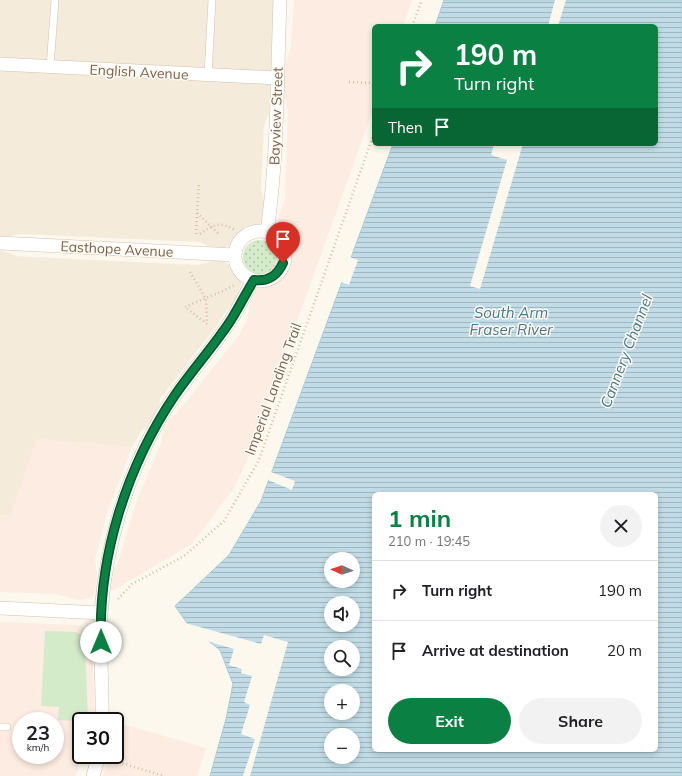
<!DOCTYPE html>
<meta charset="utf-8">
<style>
body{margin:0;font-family:Mulish,sans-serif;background:#f2f2f2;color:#202124;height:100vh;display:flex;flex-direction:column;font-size:15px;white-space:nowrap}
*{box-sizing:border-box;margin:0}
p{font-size:13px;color:#757577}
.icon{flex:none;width:22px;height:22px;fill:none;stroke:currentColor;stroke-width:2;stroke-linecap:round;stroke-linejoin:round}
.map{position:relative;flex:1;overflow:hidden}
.drawer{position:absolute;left:372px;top:492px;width:286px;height:260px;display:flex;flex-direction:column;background:#fff;border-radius:6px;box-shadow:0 2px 6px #0003}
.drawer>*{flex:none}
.top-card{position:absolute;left:372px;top:24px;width:286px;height:122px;border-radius:6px;box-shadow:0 2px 6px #0003;background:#0b8043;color:#fff;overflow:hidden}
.needle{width:26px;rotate:273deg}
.fabs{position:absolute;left:324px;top:552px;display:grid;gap:8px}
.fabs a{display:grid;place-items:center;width:36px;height:36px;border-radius:50%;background:#fff;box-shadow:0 2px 6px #0003;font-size:20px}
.speed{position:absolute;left:12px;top:712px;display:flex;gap:8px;font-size:20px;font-weight:700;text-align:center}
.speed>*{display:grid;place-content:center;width:52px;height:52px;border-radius:50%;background:#fff;box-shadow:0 2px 6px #0003;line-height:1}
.speed small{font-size:10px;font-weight:400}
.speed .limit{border:2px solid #111;border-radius:6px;background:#fff;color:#111}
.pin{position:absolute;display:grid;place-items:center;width:34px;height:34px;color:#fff;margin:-41px -17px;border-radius:50% 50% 50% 0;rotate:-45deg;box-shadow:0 0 4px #0007}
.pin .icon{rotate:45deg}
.me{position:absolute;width:44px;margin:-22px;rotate:0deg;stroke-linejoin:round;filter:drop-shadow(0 0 3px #0008)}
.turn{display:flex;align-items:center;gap:14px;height:84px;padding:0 16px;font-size:18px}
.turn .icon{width:52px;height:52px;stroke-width:2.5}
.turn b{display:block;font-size:28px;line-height:34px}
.then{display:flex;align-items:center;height:38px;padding:0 16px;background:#0003;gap:8px;font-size:15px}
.round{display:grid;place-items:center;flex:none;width:42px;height:42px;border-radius:21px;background:#f2f2f2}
.overview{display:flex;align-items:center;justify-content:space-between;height:68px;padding:0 16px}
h1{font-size:24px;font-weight:700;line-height:30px;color:#0b8043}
.primary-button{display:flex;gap:8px;margin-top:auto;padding:8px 16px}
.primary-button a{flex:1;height:46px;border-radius:24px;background:#0b8043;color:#fff;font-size:16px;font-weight:700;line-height:46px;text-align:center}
.primary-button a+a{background:#f2f2f2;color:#202124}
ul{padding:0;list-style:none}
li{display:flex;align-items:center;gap:12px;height:60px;padding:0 16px;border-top:1px solid #e0e0e0}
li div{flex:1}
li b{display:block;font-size:15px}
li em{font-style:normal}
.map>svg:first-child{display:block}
.residential{fill:#f4ebdb}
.commercial{fill:#fcece1;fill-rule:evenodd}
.green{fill:#d4ebca}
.garden{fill:url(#garden-dots)}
.water{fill:url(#water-rules);stroke:#a7cbd8;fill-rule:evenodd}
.pier{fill:#fcf8ed}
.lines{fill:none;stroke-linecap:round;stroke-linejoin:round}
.lane-casing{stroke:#cfc2b1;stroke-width:8}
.street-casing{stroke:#cfc2b1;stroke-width:14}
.path{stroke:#d7bfa7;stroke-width:2.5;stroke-dasharray:1 3;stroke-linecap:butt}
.lane{stroke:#fff;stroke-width:7}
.street{stroke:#fff;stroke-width:13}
.route-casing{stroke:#07532c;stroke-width:10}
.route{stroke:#0b8043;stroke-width:7}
.labels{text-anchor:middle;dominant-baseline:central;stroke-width:3;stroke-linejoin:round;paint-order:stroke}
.street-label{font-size:14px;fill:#78624f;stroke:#fffbf3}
.water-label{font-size:15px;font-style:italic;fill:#48788b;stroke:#fffbf3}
</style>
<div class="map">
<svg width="682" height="776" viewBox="0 0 682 776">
<defs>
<pattern id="garden-dots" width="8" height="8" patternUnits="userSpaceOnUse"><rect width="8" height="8" fill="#d4ebca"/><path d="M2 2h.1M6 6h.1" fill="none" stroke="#b1c2a6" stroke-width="1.8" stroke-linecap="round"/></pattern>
<pattern id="water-rules" width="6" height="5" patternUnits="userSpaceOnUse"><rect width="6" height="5" fill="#c1dce6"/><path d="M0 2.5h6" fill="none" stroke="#a2b6bd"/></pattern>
</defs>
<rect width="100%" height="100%" fill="#fcf8ed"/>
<path class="residential" d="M0,0H274L269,113L264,126L261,190L265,204L261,223L257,227L247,230L231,245L224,248H212L200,242L22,234L0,237Z
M0,250L17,256L30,257L197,265L213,261H224L233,268L239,277L241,285L234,303L226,311L218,324L160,399L159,408L149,424L142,430L132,447L37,439L11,515H0Z"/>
<path class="commercial" d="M294,0H412L403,26H374V107L248,458L234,488L192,544L110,592L114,568L119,560L137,500L161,444L163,429L170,418L178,412L240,334L248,318L249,304L254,292L262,286L274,283L283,275L288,266L290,255L287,244L279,232L278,219L285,199L288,110L284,98L285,64L291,48Z
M37,439L132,447L107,513L95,559L97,575L95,590L94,595L89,598L79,600L55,594L0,592V515H11Z
M0,622L75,625L81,626L89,632L92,643L95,721H81L82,755L76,776H0ZM21,721H55V755H21Z
M115,722L206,748L197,776H103L109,755H115Z"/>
<path class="green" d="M45,631L76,632L82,635L85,643L88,721H81V727H76L77,721L58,720L59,707L41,706Z"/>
<path class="garden" d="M243 257a17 17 0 1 1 34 0a17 17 0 1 1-34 0Z"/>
<path class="water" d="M444,0H682V776H210L226,719L233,684L220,650L189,626L175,606L229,555L261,501L393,144H656V26H435ZM374,494H656V750H374ZM331,559H353V581H331ZM331,603H353V625H331ZM331,647H353V669H331ZM331,691H353V713H331ZM331,735H353V757H331Z"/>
<path class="pier" d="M555,0H566L558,26H548Z
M494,144H523L480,289L470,286L507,160L491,155Z
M350,257L358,260L349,285L341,282Z
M271,472L295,481L292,490L268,480Z
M185,623L261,644L264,635L288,642L250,776H243L255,739L241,734L250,705L244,702L252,676L241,673L242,669L229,665L234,649L203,640Z"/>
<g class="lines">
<defs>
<path id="lane" d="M50,67L55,0
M208,75L212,0
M0,727H7"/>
<path id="street" d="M0,64L277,78
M235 256a25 25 0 1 1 50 0a25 25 0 1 1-50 0Z
M267,232C278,156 277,77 280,0
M0,243L235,255
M0,608L101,613
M102,721C103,685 99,648 101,612C106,546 126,478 159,420C180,384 209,354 231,320C239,307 246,293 253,280
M93,776L99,755"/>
</defs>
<use href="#lane" class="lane-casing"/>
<use href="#street" class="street-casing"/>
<path class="path" d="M412,26L422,0
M349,82L374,83
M197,213L220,235
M196,234L199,182
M200,234C213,224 222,221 236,231
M190,272L206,299L207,323
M207,324L185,307L225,290L236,284
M118,599L132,584L184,556L224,521L259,460L374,133
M77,731L81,729
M111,760L164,776"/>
<use href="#lane" class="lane"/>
<use href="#street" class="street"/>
</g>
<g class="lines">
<defs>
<path id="route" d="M101,642C98,556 127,466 175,395C193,369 214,346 231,320C239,307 246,293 254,280C268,282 277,276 283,263"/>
</defs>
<use href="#route" class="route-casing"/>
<use href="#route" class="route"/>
</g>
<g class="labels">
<g class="street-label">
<text transform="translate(139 72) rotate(3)">English Avenue</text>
<text transform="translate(276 116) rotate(-88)">Bayview Street</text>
<text transform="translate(117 249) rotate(3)">Easthope Avenue</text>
<text transform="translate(273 389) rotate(-70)">Imperial Landing Trail</text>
</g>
<g class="water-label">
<text x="511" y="312">South Arm<tspan x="511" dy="17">Fraser River</tspan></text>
<text transform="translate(626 351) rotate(-69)">Cannery Channel</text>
</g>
</g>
</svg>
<div class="fabs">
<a><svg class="needle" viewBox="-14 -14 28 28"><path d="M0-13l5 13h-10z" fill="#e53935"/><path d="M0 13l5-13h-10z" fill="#757577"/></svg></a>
<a><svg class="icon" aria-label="sound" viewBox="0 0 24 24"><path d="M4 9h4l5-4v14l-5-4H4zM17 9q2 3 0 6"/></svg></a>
<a><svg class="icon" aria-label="search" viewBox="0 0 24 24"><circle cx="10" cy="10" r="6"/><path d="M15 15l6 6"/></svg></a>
<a>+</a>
<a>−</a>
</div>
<div class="speed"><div>23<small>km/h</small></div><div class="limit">30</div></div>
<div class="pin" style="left:283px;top:263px;background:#d93025"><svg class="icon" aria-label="arrive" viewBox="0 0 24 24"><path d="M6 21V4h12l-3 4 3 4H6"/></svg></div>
<svg class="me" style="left:101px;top:642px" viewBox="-20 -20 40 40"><circle r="19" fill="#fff"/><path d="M0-13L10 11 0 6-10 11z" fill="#0b8043"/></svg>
<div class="top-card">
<div class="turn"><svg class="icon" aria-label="right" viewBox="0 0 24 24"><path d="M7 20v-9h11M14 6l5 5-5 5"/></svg><div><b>190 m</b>Turn right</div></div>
<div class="then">Then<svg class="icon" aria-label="arrive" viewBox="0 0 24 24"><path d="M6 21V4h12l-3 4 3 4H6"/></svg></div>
</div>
<section class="drawer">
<div class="overview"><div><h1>1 min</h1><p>210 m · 19:45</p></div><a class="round"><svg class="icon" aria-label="close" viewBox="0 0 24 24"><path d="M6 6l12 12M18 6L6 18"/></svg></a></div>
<ul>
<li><svg class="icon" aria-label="right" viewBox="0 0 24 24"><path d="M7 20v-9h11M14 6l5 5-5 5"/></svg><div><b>Turn right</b></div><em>190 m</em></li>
<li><svg class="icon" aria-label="arrive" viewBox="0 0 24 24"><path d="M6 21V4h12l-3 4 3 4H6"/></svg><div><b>Arrive at destination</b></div><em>20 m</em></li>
</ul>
<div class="primary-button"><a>Exit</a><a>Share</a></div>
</section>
</div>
